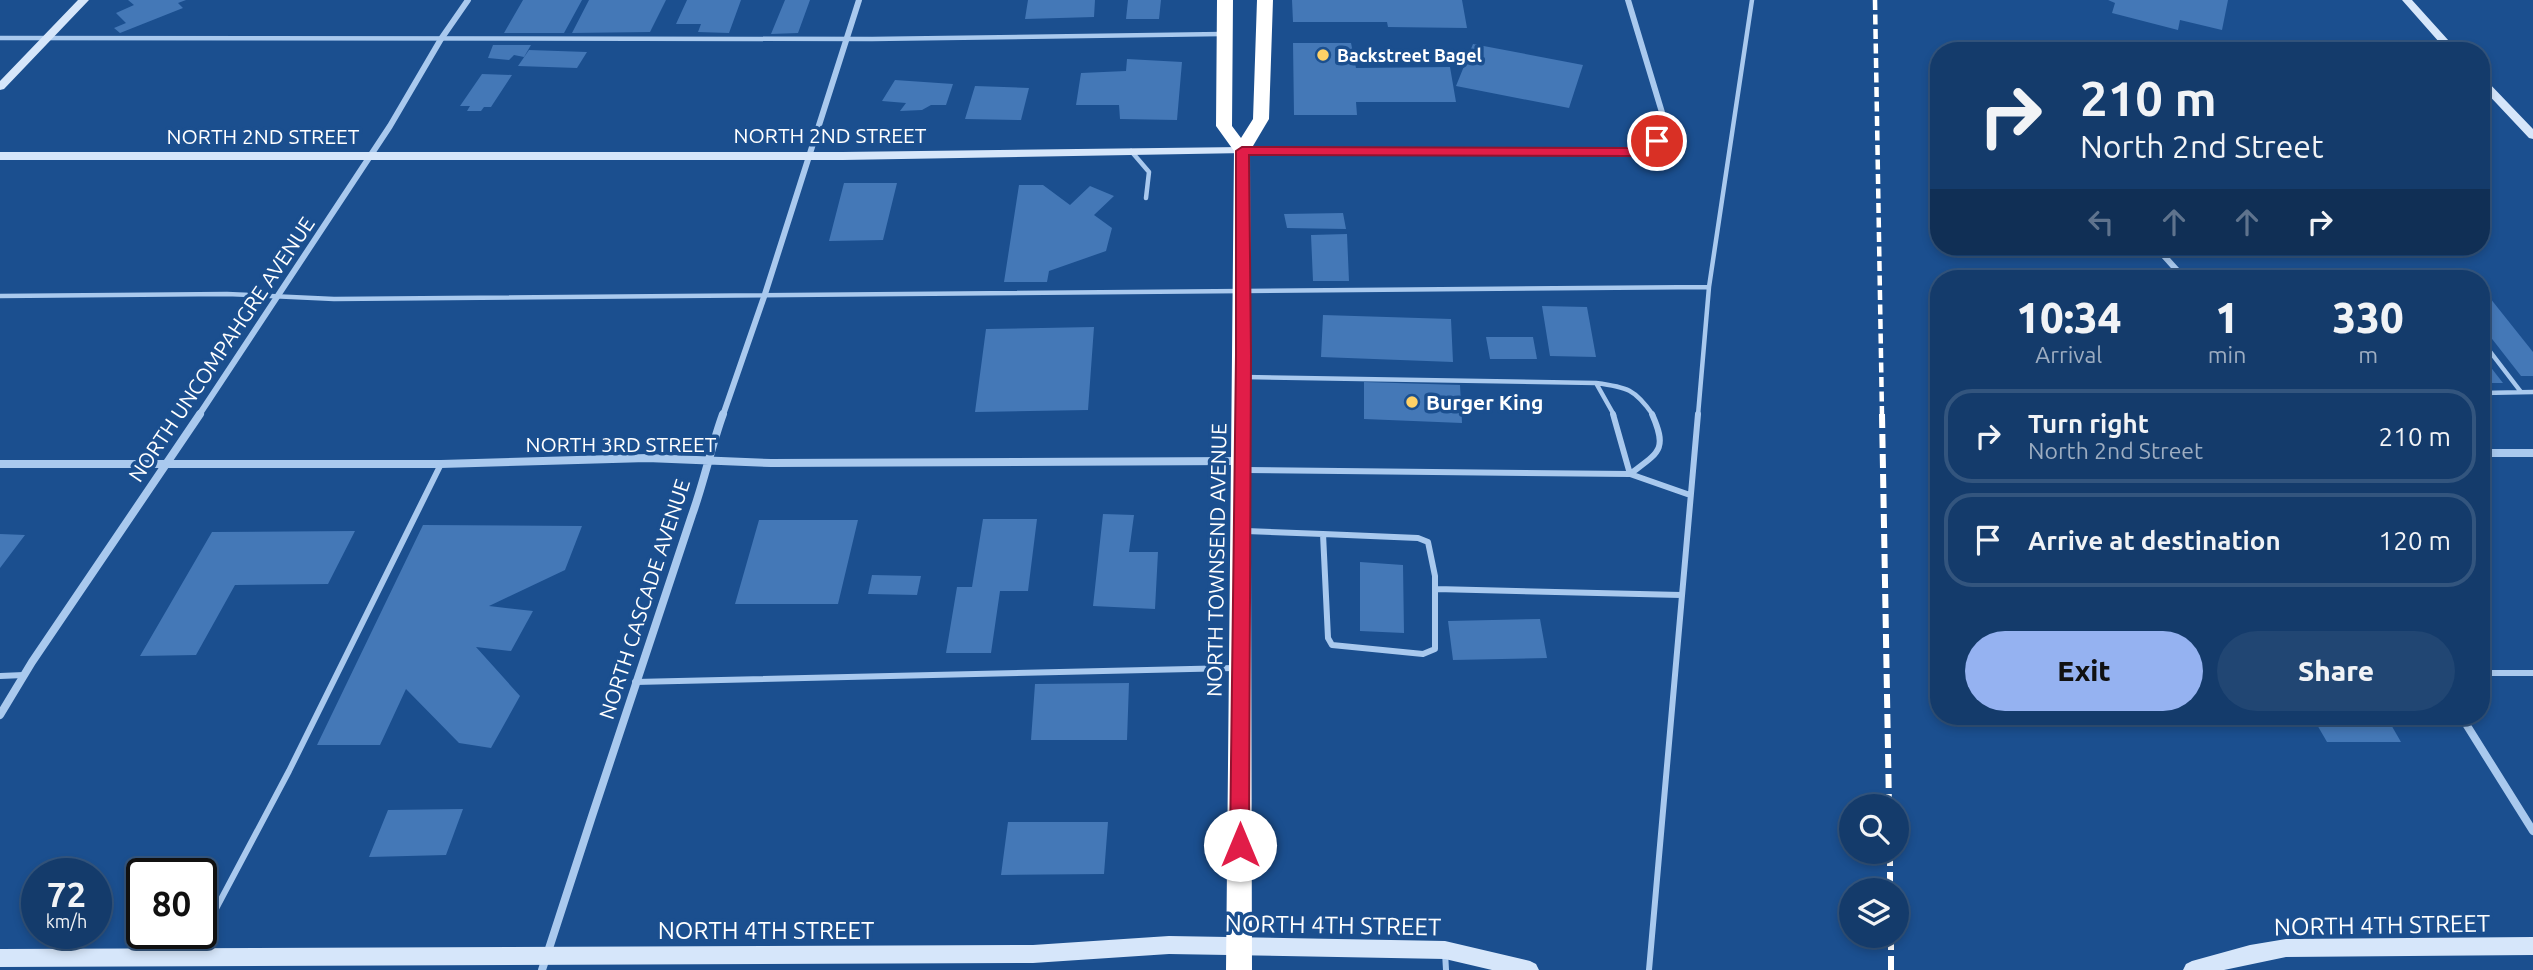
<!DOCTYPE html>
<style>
body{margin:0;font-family:Ubuntu,sans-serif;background:#214673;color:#f1f3f6;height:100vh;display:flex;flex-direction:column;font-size:26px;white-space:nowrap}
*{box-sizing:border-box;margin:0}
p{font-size:23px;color:#9dadc1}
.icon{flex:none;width:38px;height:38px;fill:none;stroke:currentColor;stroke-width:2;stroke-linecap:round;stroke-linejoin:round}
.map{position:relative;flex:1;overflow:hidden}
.side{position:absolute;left:1930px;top:270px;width:560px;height:455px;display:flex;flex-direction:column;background:#143b6b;border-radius:28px;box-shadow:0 4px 10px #0003,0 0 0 2px #33557e}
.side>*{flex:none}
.hud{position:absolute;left:1930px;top:42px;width:560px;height:214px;border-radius:28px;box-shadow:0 4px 10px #0003,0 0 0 2px #33557e;background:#143b6b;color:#f1f3f6;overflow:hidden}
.fabs{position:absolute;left:1839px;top:794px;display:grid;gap:14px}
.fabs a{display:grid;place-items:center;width:70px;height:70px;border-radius:50%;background:#143b6b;box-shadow:0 4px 10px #0003,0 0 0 2px #33557e;font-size:35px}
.speed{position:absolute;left:21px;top:858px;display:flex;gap:14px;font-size:35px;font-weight:700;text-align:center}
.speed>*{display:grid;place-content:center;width:91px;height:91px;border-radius:50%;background:#143b6b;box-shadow:0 4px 10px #0003,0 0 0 2px #33557e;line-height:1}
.speed small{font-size:18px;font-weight:400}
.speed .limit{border:4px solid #111;border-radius:10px;background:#fff;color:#111}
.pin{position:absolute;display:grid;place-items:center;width:60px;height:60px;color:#fff;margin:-30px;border:4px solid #fff;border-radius:50%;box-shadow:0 2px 7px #0007}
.me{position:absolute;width:77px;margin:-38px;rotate:0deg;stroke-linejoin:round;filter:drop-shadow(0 0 5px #0008)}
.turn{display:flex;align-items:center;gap:24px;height:147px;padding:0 35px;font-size:32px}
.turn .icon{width:91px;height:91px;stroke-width:2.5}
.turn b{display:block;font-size:49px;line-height:60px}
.lanes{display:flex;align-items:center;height:66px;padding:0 35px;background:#0003;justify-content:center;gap:35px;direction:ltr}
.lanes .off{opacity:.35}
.eta{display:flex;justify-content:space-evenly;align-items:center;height:119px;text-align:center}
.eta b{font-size:42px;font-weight:800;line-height:49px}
.action{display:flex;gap:14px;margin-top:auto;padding:14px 35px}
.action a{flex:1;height:80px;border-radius:42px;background:#95b2f1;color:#111;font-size:28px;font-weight:800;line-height:80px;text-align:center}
.action a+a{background:#214673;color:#f1f3f6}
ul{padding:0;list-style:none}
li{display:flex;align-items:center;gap:21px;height:94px;margin:0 14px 10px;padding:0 21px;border:4px solid #33557e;border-radius:28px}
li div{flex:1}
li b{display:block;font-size:26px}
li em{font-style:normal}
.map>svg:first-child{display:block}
.building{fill:#4478b7}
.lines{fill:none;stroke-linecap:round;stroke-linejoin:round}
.lane-far1{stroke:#a9c9ee;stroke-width:4.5}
.lane{stroke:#a9c9ee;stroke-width:6}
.street-far1{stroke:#a9c9ee;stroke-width:6}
.street{stroke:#a9c9ee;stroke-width:8}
.secondary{fill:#d6e6fa;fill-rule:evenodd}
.highway{fill:#fff;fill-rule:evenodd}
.rail-far1{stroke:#fff;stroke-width:4.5;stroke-dasharray:10 4.5;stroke-linecap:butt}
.rail{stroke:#fff;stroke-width:6;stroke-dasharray:14 6;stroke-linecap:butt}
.route{fill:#e11d48;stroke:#92132f;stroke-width:2}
.poi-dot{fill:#ffd166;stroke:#1b4f8f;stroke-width:2.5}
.labels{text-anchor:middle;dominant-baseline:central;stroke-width:7;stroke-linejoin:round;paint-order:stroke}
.far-poi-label{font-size:18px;font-weight:bold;fill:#fff;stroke:#1b4f8f;text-anchor:start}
.street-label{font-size:21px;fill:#fff;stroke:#1b4f8f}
.poi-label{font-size:21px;font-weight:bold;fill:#fff;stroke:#1b4f8f;text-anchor:start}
.near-street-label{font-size:24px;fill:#fff;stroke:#1b4f8f}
</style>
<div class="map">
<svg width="2533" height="970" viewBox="0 0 2533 970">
<rect width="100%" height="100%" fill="#1b4f8f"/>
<path class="building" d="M128,0H186L178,3L183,8L120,33L114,28L126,23L116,13L134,5Z
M523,0H582L564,33H504Z
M589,0H666L650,32L572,33Z
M687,0H741L729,33L698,32L701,24H676Z
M785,0H810L798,33L771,34Z
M1028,0H1095L1094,17L1025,19Z
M1128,0H1161L1159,19H1126Z
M1292,0H1462L1467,28L1388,27L1387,22H1293Z
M2108,0H2228L2222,30L2180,20L2178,30L2112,13L2115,3Z
M1293,43H1351L1356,68L1450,67L1456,102H1356L1357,115H1294Z
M1473,44L1583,65L1569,108L1456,86Z
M493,45H531L524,57L514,55L509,60L488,58Z
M529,50L587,52L577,68L518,66Z
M1127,59L1182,62L1177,120L1120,119L1119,105H1076L1081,73L1126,71Z
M482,74L512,75L491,107H484L481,111H467L470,106H460Z
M895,80L953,84L946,105H931L922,110L900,111L906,103L882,101Z
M975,86L1029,88L1021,120L965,119Z
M844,183H897L883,240L829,241Z
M1019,185H1043L1070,205L1090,186L1114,196L1094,215L1112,228L1106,251L1049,271L1047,282H1004Z
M1343,213L1346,229L1287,228L1284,214Z
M1347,234L1349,281H1313L1311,235Z
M2482,298H2490L2533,352V376H2521L2482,326Z
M1542,306L1587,307L1596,357L1550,356Z
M1323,315L1451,319L1453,362L1321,357Z
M1094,327L1088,410L975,412L986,329Z
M1486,337H1533L1537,359H1490Z
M2482,356L2503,383H2482Z
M1364,382L1460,385L1462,423L1364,419Z
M1103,514L1134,515L1129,552H1158L1155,609L1093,606Z
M983,519H1037L1028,591H1000L991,653H946L957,587H972Z
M759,520H858L838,604H735Z
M423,525L582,526L565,570L489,606L533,611L511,651L476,647L520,696L491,748L459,743L406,689L380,745H317Z
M355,531L328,584L235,585L196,655L140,656L212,532Z
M0,534L25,535L0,568Z
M1360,562L1403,565L1404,633L1360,631Z
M872,575L921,576L917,595L868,594Z
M1540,619L1547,658L1453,660L1448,621Z
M1129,683L1127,740H1031L1035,684Z
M2312,716H2386L2401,742H2327Z
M463,809L446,855L369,857L388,810Z
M1008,822H1108L1104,874L1001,875Z"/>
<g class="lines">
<path class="lane-far1" d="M0,38L872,39L1222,34
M1131,151L1149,172L1146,198
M0,296L227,294L334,299L1709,287
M2482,341L2521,392
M1244,377L1596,383
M1596,383C1627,387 1635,389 1653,415
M1596,383L1614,415
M2482,393L2533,392
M1698,415L1709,287L1752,0"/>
<path class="lane" d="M1613,414L1630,474C1659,452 1668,450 1652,414
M1246,470L1630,474L1690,495
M1246,531L1323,534
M1323,534L1418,538L1428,542L1435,576V649L1423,654L1332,645L1328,638Z
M1436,589L1681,595
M2482,673H2533
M0,676L24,675
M635,682L1234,668
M1445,952L1446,970
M192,954L289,771L441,464
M1649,970L1698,414"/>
<path class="street-far1" d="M1243,151L1631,152C1650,146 1660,139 1664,119L1628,0
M2156,247L2184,278
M199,415L390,126L441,39L468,0
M723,415L765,294L859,0"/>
<path class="street" d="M2482,453H2533
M0,464H441L647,458L771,463L1239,461
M0,715L32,662L200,414
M2461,716L2533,831
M542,970C591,818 641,667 692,515C704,482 711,447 723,414"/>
<path class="secondary" d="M78,0H89L4,89L0,90V81Z
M2402,0H2412L2458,51H2447Z
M2482,79L2486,80L2533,129V139L2529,138L2482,88Z
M1242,147L1246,149V153L843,160H0V152H843Z
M1169,936L1445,941L1530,961L1536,964L1539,970H1492L1445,959L1169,954L1033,963L0,967V949L1033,945Z
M2533,937V955L2286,957L2224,970H2183L2186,964L2192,961L2250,945L2286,939Z"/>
<path class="highway" d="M1217,0H1233L1232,126L1241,138L1253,119L1257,0H1273L1269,119L1250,151L1252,970H1226L1234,151L1216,126Z"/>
<path class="rail-far1" d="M1875,0L1882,415"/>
<path class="rail" d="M1882,414L1889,807
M1890,852V891
M1891,936V970"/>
</g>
<path class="route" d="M1657,137L1663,141L1653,150L1631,156L1249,155L1251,355L1249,845L1247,852L1240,855L1233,852L1230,845L1236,355V151L1242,147L1630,148Z"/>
<g class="poi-dot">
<circle cx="1323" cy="55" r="7"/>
<circle cx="1412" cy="402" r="7"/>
</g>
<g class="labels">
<g class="far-poi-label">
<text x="1337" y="55">Backstreet Bagel</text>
</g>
<g class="street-label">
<text x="830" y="135">NORTH 2ND STREET</text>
<text x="263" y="136">NORTH 2ND STREET</text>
<text transform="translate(221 349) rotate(-56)">NORTH UNCOMPAHGRE AVENUE</text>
<text x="621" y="444">NORTH 3RD STREET</text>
<text transform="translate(1216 560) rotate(-89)">NORTH TOWNSEND AVENUE</text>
<text transform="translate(644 599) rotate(-72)">NORTH CASCADE AVENUE</text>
</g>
<g class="poi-label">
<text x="1426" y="402">Burger King</text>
</g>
<g class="near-street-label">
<text transform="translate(1333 925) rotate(1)">NORTH 4TH STREET</text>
<text transform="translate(2382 925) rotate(-1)">NORTH 4TH STREET</text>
<text x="766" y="930">NORTH 4TH STREET</text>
</g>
</g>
</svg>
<div class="fabs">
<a><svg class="icon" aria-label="search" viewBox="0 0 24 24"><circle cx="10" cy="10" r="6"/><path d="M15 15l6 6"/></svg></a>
<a><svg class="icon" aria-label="layers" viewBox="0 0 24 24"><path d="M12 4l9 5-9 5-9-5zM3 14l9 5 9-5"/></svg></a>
</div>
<div class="speed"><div>72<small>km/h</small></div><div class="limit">80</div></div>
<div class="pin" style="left:1657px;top:141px;background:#d93025"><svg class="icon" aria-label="arrive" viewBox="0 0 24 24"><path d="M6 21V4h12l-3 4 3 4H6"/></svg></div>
<svg class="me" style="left:1240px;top:845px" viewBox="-20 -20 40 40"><circle r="19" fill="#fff"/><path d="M0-13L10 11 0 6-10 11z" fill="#e11d48"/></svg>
<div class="hud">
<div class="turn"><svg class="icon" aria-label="right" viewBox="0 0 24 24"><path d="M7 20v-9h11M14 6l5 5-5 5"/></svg><div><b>210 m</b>North 2nd Street</div></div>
<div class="lanes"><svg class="icon off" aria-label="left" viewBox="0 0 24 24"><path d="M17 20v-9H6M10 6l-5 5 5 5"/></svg><svg class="icon off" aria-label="ahead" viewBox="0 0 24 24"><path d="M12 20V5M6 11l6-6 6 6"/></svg><svg class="icon off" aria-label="ahead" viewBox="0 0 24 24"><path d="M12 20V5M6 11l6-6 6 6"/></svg><svg class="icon" aria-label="right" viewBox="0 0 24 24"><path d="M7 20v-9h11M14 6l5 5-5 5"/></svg></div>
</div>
<section class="side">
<div class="eta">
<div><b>10:34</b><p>Arrival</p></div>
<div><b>1</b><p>min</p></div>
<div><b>330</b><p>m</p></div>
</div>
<ul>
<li><svg class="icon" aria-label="right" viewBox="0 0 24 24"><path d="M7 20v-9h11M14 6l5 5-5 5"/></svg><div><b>Turn right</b><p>North 2nd Street</p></div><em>210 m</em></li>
<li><svg class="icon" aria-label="arrive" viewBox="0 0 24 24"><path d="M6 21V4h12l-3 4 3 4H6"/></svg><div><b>Arrive at destination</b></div><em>120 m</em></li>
</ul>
<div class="action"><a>Exit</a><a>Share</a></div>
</section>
</div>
